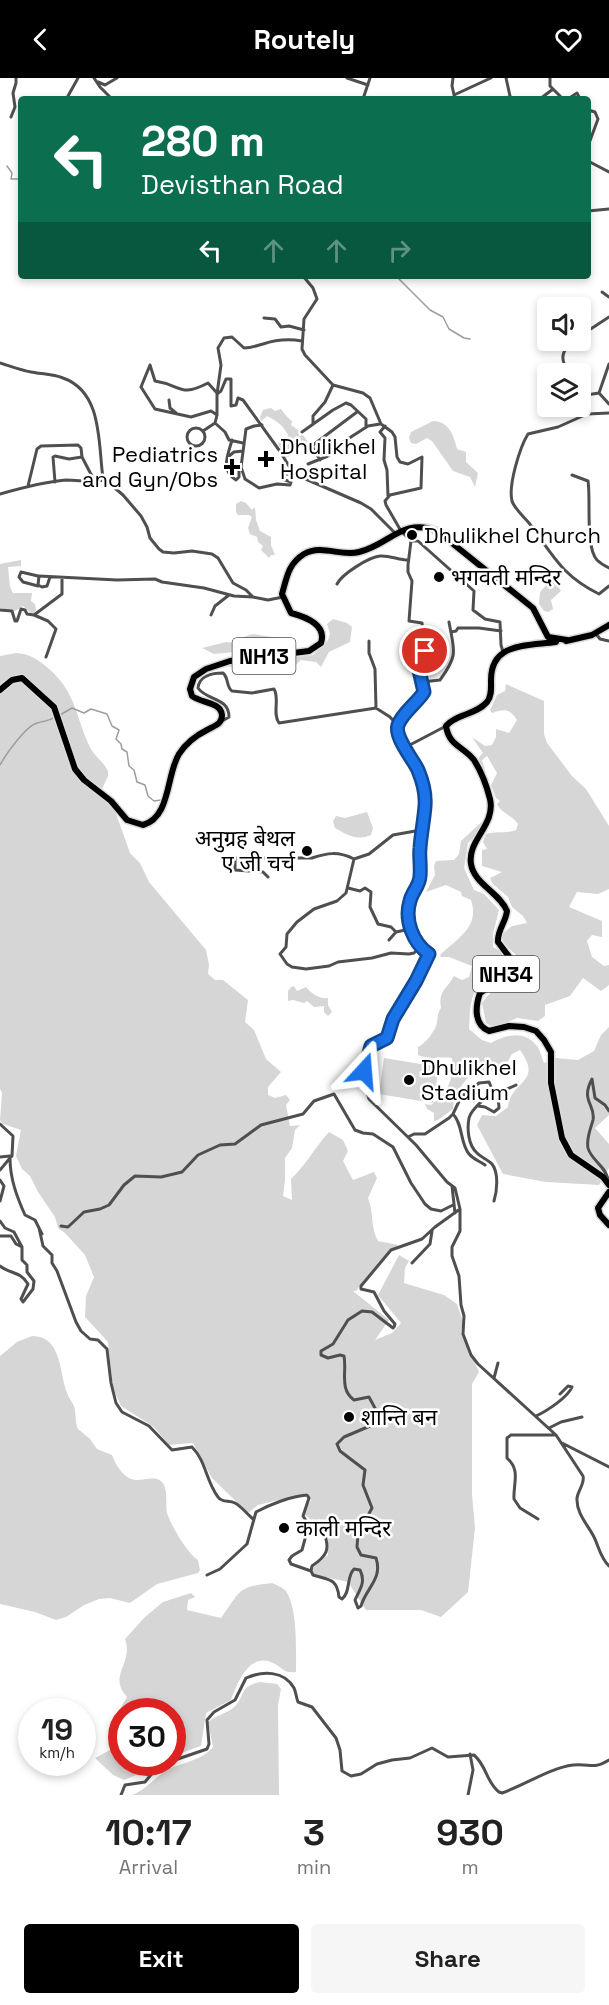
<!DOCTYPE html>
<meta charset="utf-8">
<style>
body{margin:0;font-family:"Space Grotesk","Noto Sans Devanagari",sans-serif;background:#f6f6f6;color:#222;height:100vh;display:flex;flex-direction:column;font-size:22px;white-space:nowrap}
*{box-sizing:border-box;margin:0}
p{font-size:20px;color:#767676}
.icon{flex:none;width:33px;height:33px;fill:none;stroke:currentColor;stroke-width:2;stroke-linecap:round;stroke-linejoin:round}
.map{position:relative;height:1717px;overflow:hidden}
.sheet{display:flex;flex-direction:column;background:#fff;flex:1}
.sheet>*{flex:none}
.guide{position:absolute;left:18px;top:18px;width:573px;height:183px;border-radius:6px;box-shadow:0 3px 9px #0003;background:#0b6e4f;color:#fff;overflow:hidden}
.controls{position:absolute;left:537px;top:219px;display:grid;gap:12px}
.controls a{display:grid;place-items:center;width:54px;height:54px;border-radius:6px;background:#fff;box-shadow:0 3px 9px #0003;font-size:30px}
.speed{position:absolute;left:18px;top:1620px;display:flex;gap:12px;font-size:30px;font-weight:700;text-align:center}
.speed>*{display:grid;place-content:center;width:78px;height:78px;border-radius:50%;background:#fff;box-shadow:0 3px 9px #0003;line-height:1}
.speed small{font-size:15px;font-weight:400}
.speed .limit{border:9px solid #d22;background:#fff;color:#111}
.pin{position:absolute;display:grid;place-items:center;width:51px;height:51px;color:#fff;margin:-26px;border:3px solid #fff;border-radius:50%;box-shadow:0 2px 6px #0007}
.me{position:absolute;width:66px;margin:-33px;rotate:19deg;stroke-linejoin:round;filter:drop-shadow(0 0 4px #0008)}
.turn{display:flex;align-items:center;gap:21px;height:126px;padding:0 24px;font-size:27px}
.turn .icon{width:78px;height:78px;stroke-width:2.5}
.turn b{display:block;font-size:42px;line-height:51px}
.lanes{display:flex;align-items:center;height:57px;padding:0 24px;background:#0003;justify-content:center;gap:30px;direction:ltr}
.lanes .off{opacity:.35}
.eta{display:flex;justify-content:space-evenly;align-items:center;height:102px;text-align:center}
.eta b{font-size:36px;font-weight:700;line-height:42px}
.button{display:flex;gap:12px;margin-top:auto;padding:12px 24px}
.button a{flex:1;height:69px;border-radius:6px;background:#000;color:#fff;font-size:24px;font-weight:700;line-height:69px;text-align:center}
.button a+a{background:#f6f6f6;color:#222}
header{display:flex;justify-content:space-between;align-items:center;height:78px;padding:0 24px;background:#000;color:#fff;font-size:27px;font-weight:700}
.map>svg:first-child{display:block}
.green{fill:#d6d6d6}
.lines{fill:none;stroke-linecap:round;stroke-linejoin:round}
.stream{stroke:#9d9d9d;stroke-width:1.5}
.highway-casing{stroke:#dbdbdb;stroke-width:9}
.street{stroke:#4f4f4f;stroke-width:3}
.highway{stroke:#000;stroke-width:6}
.route-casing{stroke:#114b97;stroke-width:15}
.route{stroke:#1a73e8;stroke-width:10}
.poi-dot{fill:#000;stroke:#fff;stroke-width:2}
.labels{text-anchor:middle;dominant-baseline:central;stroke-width:5;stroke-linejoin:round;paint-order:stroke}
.shield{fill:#fff;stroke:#4c4c4c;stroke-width:1.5}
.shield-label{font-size:21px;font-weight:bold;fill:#000}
.poi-label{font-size:22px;fill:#000;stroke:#fff;text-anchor:start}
</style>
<header><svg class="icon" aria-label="back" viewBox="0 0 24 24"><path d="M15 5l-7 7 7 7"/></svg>Routely<svg class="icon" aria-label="heart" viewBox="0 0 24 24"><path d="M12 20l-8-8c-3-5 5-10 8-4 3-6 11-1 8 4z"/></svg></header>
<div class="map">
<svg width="609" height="1717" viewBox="0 0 609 1717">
<rect width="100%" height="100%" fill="#fff"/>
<path class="green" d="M271,330L275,333L281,331C282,333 290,342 292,343L291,347L298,352L299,358L303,357L308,364L291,370L292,377L285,380L278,365L287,362L288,357C282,346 278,344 267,338L261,343L260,339L263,332Z
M433,343C449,343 454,358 457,371L466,374V384L478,395L475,409L470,399L453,393L432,363L427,360L416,366L411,365L409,360L411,354Z
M241,423L246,425L252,432L255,429L256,442L260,453L271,459V467L275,477H271L269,480L261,472L263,468L258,464L257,459L250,456L248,450L252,439L249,437H238L236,434V426Z
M21,482V488L8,489L10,509L13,515H32L31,523L35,526L36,532L34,535H31L23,528L15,533L0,530V486Z
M550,503H555L561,513L551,522L553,531L548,534L544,533L539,526L540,514Z
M333,541L347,545L352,549L350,564L329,574L321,589L316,584L301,582L290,592L275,585L229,589L228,587L313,577L328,562L330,556L327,546Z
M253,556L279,560L282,569L288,570V573L242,579L234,574L214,576L202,570L226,564L237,565L246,558Z
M16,575C30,576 37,581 48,590C78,616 75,640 91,671C96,680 104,684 108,693V698L101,713L76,690L61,642L39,614L22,596L12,598L0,607V578Z
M22,602L53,631L74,693L114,730L130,775L140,785L149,804L206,872L209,887L208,896L215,902H223L248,922L245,944L254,952L266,981L281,994L268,1009V1017L275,1020L286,1017L290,1022L286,1027L290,1048L300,1047L295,1052L292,1070L285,1080V1102L283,1118L292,1122L291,1101C306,1087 315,1069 329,1054L343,1062L348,1073L343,1083L353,1102L374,1094L377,1100L368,1120C374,1135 370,1148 378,1163L398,1167L382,1181L356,1213H353L389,1242L375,1262L392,1255L401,1245L378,1217L399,1177L409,1183L405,1190L404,1205L444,1217L457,1226L463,1244L461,1254L479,1294L472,1306V1417L475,1450L468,1514L441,1539L421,1532H366L348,1504L315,1497L312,1493L314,1489L328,1477C327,1451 321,1451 303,1435L311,1422L308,1415L258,1427L248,1435L212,1400L193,1365L169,1367L154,1349L121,1328L113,1310L108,1264L85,1239L86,1218L94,1199L85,1177L65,1155L58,1150L55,1139L38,1114L30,1098L22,1091L16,1078L21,1052L3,1046L0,1042L2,1015L0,1011V615L10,605Z
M506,606L544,623V656L547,665L572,698L586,711L609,748V811L598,816L577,814L569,829L602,843V859L592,857L587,863L592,879L604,888L609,887V907L601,913L583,900L570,918L545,927V938L538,943L517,940L494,950L486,945L482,925C493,909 512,901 523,885C515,874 504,870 501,857L512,848L527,845L523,838L512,829L508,819L493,806L490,800L502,794L482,788V772L487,771L483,764L486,756C497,753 505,756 516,752L518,746C512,737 502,736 497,726L500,723L496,720L491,707L497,695L487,678L482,682L485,692L480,687L479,679L483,675L472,659L485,668L492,667L496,659V651L509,655L517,642C509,630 505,631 492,635L490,632L497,617L505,613Z
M367,734L373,750L371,757C357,763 347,757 335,750L333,743L336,738L345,740Z
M487,739L482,751L468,765L464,790L474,812L484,816L499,832L493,856V869L500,873L507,885C501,893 493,897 485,903C469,913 470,934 469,951L482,962L491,965C505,957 524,952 536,967C540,971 542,980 544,985L556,980L578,982L594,973L601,957L609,949V1037L595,1050L609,1066V1090L599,1107L546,1104L503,1096L477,1047L482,1037L496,1038L508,1029C510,1003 544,1005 520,972L512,976L501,995L492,992L473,994C463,1005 454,1015 453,1031L438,1042L434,1043V1035L427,1031L425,1026L431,1027C448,1014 454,1002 452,980C437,978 432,983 418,977V969C425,966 435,953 437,945C438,938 437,936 441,930C438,913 446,912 454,898L462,902L469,899L472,888L449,879H441L440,877C458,860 480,849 471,822L462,818L461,814L446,807L426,814L435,797L434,788L436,783L454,782L459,776L461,763Z
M294,908L297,913L306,909C312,916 319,921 328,920V927L332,934L328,938L324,934V928L314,929L307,923L304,925L293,922L288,923V913L291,909Z
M384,980L439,989L433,1025L379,1016Z
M32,1258C62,1258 59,1294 67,1315C69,1321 74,1325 75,1332C76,1339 75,1344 78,1351L90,1361L97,1371L112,1377C116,1388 125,1402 137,1402C145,1402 154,1398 161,1403C169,1410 165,1426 167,1435C171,1447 187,1475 198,1482L200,1492L198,1495L157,1506L130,1525L110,1520L99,1521L84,1527L66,1539L56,1542L35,1534L0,1526V1278L17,1264Z
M272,1505C276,1507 282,1509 285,1512C298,1528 296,1574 296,1594C284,1595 285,1592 275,1586C250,1572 238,1604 231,1622L206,1635L201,1668L173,1678L172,1634L121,1635L120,1631L127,1619C107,1597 134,1586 125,1561L145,1539L163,1524L191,1515L195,1519L188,1522L187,1532L221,1540C241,1513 236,1509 272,1505Z
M260,1604L277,1606L281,1611L278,1627L279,1717H132C146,1712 155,1699 167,1692C183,1684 201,1683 213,1669L208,1644C215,1638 227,1635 233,1630C246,1619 238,1608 260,1604Z
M121,1646L122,1684L160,1685L146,1693L124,1702L113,1697L95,1680L114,1670Z"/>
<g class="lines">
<path class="stream" d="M7,88L12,95L11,101H21
M396,198L430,232L443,239L449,251L464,260L470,261
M60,637L72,630L84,635L91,631L107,636L112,648L119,652L116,661L121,666L122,671L127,674L129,688L134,692L137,704L145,707L148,718L154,723L161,722
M0,687C6,676 26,648 37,645C44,643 49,643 55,639"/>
<defs>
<path id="highway" d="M566,563L592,557L609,547
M556,564C528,568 491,564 491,602C491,610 492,618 487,624C476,637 456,636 446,648C449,668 463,668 474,682C481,693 487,709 490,721C496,747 467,762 471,786C474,806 500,815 507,833C506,844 497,852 498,864L510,880L512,889L508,895L480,915C475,929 474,947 489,953L509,948L524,949L536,953L544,962L551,974V1005L562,1060L571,1077L603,1099L609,1107
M0,612L12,602L22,600L54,629L75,691L84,702L111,723L127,742L143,747C171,739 166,697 179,676C186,665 195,658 207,652C210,650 216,648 219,645C221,643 222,640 222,637C221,624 201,625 192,618L190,611L194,599L206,591L230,583L309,573L321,565C327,547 306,539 291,535L282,516C287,499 288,486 304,476C322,466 341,479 359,474C389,467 403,439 437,453L533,530L548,559L567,562
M609,1114L598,1130L600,1137L609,1147"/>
</defs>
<use href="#highway" class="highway-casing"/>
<path class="street" d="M94,0L100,9L112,21
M347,0L368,7
M453,0L452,8L455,21
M506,0L510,18
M550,0V8L563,21
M98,4L105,7L117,0
M454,17L491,0
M68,18L78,0
M363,21L370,0
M505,21L510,18L512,21
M540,21L553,11
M568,21L577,15L580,21
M588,32L595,34L598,41L588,68
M11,39L15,29L13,15L16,5V0
M588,83L609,94
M588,133L609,131
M303,198L313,210L317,221L304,241L302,271L305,277L333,307L363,315L370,320L381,346L392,354L395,359L397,379L400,384L408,386L422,379L421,410L390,417L385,423L386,427L401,453L411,463H418L474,513L473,532L485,541L500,544L501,567L503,574
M602,214L609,219
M264,240L275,241L281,249L289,248L304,252
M580,258L609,239
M0,285C10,288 20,292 31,294C41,296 53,296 63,300C103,314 98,366 103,400L123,417L141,438L147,449L150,460L159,471L163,474L174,475L192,473L212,476L218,480L233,505L246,512L253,519L268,522L283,519
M569,293C558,281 563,270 575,262
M217,315L208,305C179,320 182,307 155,303L150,287L141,309L155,331L191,339L211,333L217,337
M599,315L609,286
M217,316L221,287L218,270L224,260L232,259L244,270C252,270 255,268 263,266C275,262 290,261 302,263
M580,318L599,315L609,326
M169,322L170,330L176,335
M609,335L587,336L558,349L528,356C520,369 508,407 512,423C514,430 524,439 529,445C553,477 561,497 599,516L609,508
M215,345L225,354L229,362L243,365
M313,346V338L325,324L333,307
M262,347L254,348L246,351L241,389L245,401L259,410L277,406L290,407L291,404L282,401L283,396H294
M385,348L380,354L385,360L384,382L387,392L388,418
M187 359a9 9 0 1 1 18 0a9 9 0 1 1-18 0Z
M203,353L215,345L217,337V316L221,313L226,301H231V328L236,327L238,320L243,322L279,372L294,396L361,425L371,431L395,455
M302,354L333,332L346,325L351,327L366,341V349
M232,362C228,377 220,392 236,402L239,399V393
M229,378L234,374L243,373
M320,382L313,370V367L357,334
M308,386L328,378L335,374L340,366L368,348L380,346
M572,397L588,403C591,421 585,469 597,482C600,485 605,488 609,490
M55,404L53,379L55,378L69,381L82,379
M28,408L37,371L41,368L78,367L81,370L82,379L95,404
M0,416C21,410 44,404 66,402C80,402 91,405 105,402
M50,499L47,508L42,509L38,507L39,498L117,502L155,501L162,504L204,510L234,518L253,519
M337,506C342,496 369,479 380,478C389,477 399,482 408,482
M38,508L23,504L19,499L21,494L38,498
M0,532L12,533L15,543H17L21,531L25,532L27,536L34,537L62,516V500
M34,537L48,543L56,551L46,579
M211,537L215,528L229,517
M451,554L456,553L458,550H479L501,553
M596,556L600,561L609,563
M369,563V575L375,591L376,630
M422,604L440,602C459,576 454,573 449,544
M221,641L224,642L229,639C229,619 207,623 198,610C199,598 212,595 223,595C229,600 226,609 232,613L252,615L274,611C280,621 272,635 279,645L376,630L390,639L398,648
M406,669L446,648
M224,780H312C327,775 338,773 354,781
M235,780V792L263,794L268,799
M348,810L360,813L365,810L371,814L370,829L378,846L391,849L396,854L410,851
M389,862L396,854
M420,869L414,875L409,876L391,875L372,880L338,884L329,888L306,891L292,889L287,886L280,876L286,869L287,856L297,844L314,831L337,823L346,815L354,781L369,776L393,757L421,752
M478,1028L485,1029L494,1034L499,1030C499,1026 498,1023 498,1020C499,1012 511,1010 516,1007
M453,1036C463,1046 460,1065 469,1076C474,1082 480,1083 485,1087
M0,1046L13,1058L12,1078L10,1080C10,1101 17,1119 25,1137L35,1142L39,1150
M408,1059L414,1056H425L449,1040L453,1036L461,1019L479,1005L489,1004L492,1011C487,1021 471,1030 469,1040C467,1051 468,1067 477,1075C481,1079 488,1082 492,1086C499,1095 497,1113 494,1123
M0,1079L10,1078
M0,1092L10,1080
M0,1102L4,1108L0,1123
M608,1102C606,1088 591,1082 588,1070C586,1060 591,1050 593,1042C596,1027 580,1023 592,1001L595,1020L605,1027L609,1033
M452,1108L455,1135
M460,1131V1153L452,1169V1178L459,1198L461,1227L464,1238L463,1256L471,1277L478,1286L556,1357L583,1398C585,1406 578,1412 577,1420C576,1435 588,1447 594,1459C599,1469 600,1479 609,1488
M0,1143L5,1150L14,1154L22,1169L16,1166L11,1158H0
M61,1148L68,1149L84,1134L100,1131L109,1127L124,1107L135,1098L161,1099L182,1094L198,1077L220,1067L235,1066L261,1047L303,1036L314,1023L334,1016L355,1052L363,1055L373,1056L393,1069L411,1105L425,1126L431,1131L441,1133L453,1127
M42,1156L39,1150L43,1168L52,1177V1185L57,1193L76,1244L81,1253L90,1261L98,1262L107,1271L111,1305L116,1325L122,1334L149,1348L172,1372L192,1369C206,1383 206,1403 218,1419C222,1425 229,1422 235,1425C241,1428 247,1436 253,1441
M412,1185L430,1166L432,1153
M0,1188C10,1196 20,1193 28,1206L21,1221L23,1224L33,1211L34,1203L27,1194V1187L22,1182V1169
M494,1300L498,1285
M536,1338C547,1333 568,1319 572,1309L568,1308L560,1316
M549,1350L561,1344L582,1339
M562,1365L609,1389
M538,1441L520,1430L514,1421C513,1406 521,1392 507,1380V1360L511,1357H556
M305,1461L302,1472L292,1478L289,1482L291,1486L311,1493
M207,1497L220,1491L247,1466L256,1434C269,1427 291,1418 307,1417L309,1420L303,1438L309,1447L323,1453C331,1471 327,1478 312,1488L311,1493L313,1497C329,1502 337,1500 339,1519L342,1521C351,1514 346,1499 354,1491L360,1492C366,1504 360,1511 355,1522L358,1530L361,1528C366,1510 383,1501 376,1480L361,1477L357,1469L358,1456L372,1430L363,1407L365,1392L340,1373L337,1366L344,1359L370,1348L376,1332L369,1319L354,1322C339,1311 347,1294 344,1278L340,1277L328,1280L321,1277V1273L333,1266L348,1242L362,1233L372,1234L393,1250L394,1249L395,1246L384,1233L374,1214L361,1211V1208L391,1172L422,1161L435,1149L460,1131L455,1110L447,1104L416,1067L369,1021C362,1001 365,986 371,968L387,961L393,941L416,903L429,876C413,864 404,842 410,823C412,815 418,810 420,802C422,792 419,780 420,770C421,756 423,742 425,728C426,711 420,695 412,680C407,671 398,662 398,651C398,637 417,626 424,614L419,592L425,571L422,545L409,543L412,503L408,494V487L411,463
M172,1683L207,1671L209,1666L207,1642L214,1634L235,1622L246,1600C262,1593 284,1592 294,1610C296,1614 296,1619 298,1624L312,1629L336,1660L340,1672L342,1693L351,1698L361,1696L377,1686L392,1682L410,1680L432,1670L448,1679L474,1677C487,1688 486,1704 499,1714L502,1715C525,1707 550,1690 573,1687C590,1685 593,1692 609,1682
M121,1717L125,1707L145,1704L154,1693L170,1684
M468,1717L473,1692L470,1676"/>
<use href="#highway" class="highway"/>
</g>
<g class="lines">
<defs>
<path id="route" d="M364,993L371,968L387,960L393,941L416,903L429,876C413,865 404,842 410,823C412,814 420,807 420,798C421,788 419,779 420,770C421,756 424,742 425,728C426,716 423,704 418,692C413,681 394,659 398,647C402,635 417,625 424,614L419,592L425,573"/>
</defs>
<use href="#route" class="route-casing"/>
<use href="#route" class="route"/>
</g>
<g class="poi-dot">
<path d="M263 372h6v6h6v6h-6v6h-6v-6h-6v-6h6z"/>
<path d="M229 380h6v6h6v6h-6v6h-6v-6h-6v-6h6z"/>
<circle cx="412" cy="457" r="6"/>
<circle cx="439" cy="499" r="6"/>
<circle cx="307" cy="773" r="6"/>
<circle cx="409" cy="1002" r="6"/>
<circle cx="349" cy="1339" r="6"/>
<circle cx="284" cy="1450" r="6"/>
</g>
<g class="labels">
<g class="shield">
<rect x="232.5" y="560" width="63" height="36" rx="4.5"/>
<rect x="473" y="878" width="66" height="36" rx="4.5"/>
</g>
<g class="shield-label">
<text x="264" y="578">NH13</text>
<text x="506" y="896">NH34</text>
</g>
<g class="poi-label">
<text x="280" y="368">Dhulikhel<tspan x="280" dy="25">Hospital</tspan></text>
<text x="218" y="376" text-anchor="end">Pediatrics<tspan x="218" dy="25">and Gyn/Obs</tspan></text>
<text x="424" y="457">Dhulikhel Church</text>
<text x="451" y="499">भगवती मन्दिर</text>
<text x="295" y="760" text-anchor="end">अनुग्रह बेथल<tspan x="295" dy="25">ए जी चर्च</tspan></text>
<text x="421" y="989">Dhulikhel<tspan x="421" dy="25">Stadium</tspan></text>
<text x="361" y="1339">शान्ति बन</text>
<text x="296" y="1450">काली मन्दिर</text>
</g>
</g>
</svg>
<div class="controls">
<a><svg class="icon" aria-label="sound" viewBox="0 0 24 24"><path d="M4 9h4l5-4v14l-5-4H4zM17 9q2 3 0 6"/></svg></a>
<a><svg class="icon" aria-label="layers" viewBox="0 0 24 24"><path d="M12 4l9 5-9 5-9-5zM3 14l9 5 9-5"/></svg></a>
</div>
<div class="speed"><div>19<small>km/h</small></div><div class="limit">30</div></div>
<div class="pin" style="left:425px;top:573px;background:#d93025"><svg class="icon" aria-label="arrive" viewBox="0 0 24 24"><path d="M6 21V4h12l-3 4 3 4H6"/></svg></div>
<svg class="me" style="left:364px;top:993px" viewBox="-20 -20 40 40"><path d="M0-17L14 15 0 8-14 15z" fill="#1a73e8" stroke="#fff" stroke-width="4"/></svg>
<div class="guide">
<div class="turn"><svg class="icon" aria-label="left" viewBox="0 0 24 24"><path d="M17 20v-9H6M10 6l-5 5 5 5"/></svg><div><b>280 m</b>Devisthan Road</div></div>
<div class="lanes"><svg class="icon" aria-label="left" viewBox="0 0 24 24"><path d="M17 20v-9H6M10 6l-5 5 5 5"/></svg><svg class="icon off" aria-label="ahead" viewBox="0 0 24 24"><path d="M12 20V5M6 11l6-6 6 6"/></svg><svg class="icon off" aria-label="ahead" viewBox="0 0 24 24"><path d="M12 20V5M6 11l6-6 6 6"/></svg><svg class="icon off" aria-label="right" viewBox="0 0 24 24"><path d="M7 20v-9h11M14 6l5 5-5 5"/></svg></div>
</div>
</div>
<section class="sheet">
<div class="eta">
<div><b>10:17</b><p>Arrival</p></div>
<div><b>3</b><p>min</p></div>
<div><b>930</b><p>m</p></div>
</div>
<div class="button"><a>Exit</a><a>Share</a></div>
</section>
